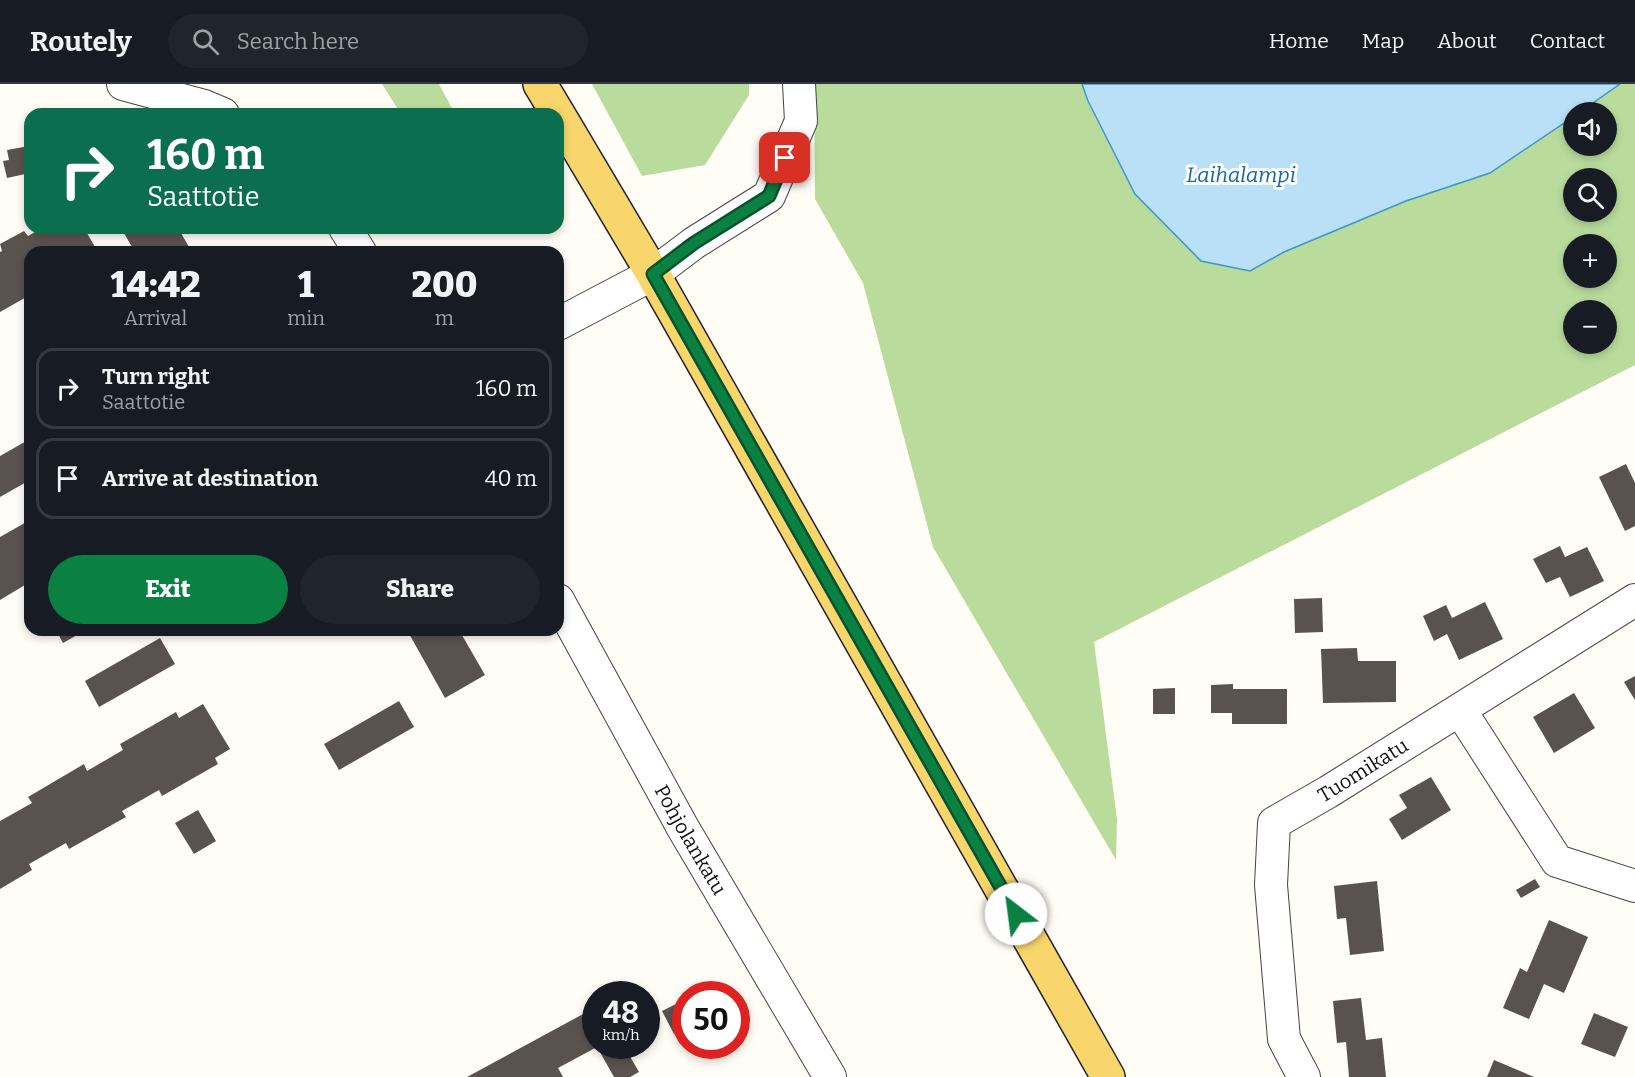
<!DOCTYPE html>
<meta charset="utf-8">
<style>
body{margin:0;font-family:Bitter,serif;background:#20242c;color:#f1f3f6;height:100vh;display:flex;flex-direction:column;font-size:22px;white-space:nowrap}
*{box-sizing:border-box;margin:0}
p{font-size:20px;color:#9ea1a6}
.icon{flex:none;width:33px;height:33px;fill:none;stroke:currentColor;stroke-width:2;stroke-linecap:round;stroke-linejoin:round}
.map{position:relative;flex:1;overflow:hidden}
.drawer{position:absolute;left:24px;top:162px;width:540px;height:390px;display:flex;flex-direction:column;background:#171b24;border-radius:18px;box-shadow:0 3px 9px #0003}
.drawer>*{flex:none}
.banner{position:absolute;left:24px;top:24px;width:540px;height:126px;border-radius:18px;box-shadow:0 3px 9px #0003;background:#0b6e4f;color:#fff;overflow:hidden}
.controls{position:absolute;left:1563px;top:18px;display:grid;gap:12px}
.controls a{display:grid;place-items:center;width:54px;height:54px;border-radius:50%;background:#171b24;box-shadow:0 3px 9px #0003;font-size:30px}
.speed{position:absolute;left:582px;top:897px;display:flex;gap:12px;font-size:30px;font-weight:700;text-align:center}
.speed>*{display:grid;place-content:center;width:78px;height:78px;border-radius:50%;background:#171b24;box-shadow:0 3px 9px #0003;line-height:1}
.speed small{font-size:15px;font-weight:400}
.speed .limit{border:9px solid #d22;background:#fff;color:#111}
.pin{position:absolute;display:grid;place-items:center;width:51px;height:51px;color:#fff;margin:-26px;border-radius:12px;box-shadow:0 3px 9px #0006}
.me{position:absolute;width:66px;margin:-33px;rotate:330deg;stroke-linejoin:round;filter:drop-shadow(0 0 4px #0008)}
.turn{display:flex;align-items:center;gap:21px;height:126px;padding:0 24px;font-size:27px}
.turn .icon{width:78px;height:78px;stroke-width:2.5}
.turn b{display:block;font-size:42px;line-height:51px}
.eta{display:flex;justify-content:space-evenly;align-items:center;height:102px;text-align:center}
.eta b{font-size:36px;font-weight:800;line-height:42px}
.primary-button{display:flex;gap:12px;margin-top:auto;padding:12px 24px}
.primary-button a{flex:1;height:69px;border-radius:36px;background:#0b8043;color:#fff;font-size:24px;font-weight:800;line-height:69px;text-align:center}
.primary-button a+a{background:#20242c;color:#f1f3f6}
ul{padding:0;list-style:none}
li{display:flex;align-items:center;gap:18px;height:81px;margin:0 12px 9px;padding:0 12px;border:3px solid #363941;border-radius:18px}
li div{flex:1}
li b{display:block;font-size:22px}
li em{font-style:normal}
header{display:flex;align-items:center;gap:36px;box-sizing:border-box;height:84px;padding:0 30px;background:#171b24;border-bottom:2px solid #363941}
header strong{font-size:28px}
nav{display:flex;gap:33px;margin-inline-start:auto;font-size:21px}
.search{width:420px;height:54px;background:#20242c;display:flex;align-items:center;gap:15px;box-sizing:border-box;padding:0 21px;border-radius:33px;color:#9ea1a6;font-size:22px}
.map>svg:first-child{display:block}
.forest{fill:#b9dc9c;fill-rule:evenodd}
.water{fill:#b9e0f7;stroke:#3f96cf;stroke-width:1.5}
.building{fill:#5a524d}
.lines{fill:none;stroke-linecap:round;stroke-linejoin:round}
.minor-casing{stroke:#444;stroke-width:34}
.major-casing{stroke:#222;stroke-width:36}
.minor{stroke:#fff;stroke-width:32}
.major{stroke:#f9d66b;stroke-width:33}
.route-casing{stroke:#07532c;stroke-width:15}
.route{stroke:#0b8043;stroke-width:10}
.labels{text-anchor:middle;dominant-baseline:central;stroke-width:6;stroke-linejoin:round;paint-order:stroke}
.street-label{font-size:20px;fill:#111;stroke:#fff}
.water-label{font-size:21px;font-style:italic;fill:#1768a6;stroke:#fff}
</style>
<header>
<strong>Routely</strong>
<div class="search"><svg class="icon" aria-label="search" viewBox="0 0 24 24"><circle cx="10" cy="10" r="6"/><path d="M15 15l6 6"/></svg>Search here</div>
<nav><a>Home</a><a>Map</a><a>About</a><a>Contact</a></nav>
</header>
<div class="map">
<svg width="1635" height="993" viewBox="0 0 1635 993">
<rect width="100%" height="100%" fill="#fffdf5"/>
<path class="forest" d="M382,0H439L455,30H401Z
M592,0H749V11L705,81L642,92Z
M814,0H1082L1088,17L1135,110L1250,187L1284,168L1406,117L1490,89L1573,33L1574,62H1606V28H1580L1620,0H1635V281L1094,558L1117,735L1116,776L933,463L863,199L815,115ZM1574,94H1606V128H1574ZM1574,160H1606V194H1574ZM1574,226H1606V260H1574Z"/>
<path class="water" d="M1082,0H1620L1580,28H1574L1573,33L1490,89L1406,117L1284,168L1250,187L1201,177L1135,110L1088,17Z"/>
<path class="building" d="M29,62L30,89L7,94L3,77L9,76L7,66Z
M42,144H84L98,168H30V211L0,228V168L2,167L0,160L24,147L28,152Z
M121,144H178L192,168H135Z
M30,355V396L0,413V372Z
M1626,380L1635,399V442L1625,447L1599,393Z
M30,436V498L0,516V453Z
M1560,462L1565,473L1587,463L1604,497L1570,513L1560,493L1546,499L1533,475Z
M1322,514L1323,548L1295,549L1294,515Z
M1485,518L1503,555L1459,576L1447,550L1434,557L1423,532L1446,521L1452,534Z
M56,546H86L63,559Z
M407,546H459L485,591L445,614Z
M160,554L175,580L99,623L85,597Z
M1357,564L1358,577H1396V618L1323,619L1321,565Z
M1635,592V616L1624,598Z
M1233,600V605H1287V640H1232V629H1211V601Z
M1175,604V630H1153V605Z
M1574,609L1595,644L1554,669L1533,633Z
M399,617L414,643L339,686L324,660Z
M203,620L230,665L215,674L218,680L162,712L159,706L122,727L126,733L69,765L66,759L29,780L32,786L0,805V737L32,719L28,713L84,680L87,687L123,666L120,660L150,643L176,628L179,634Z
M1431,693L1451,726L1402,756L1389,735L1407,724L1399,711Z
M198,726L216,757L194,770L175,739Z
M1535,795L1540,803L1521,814L1516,806Z
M1377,797L1384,867L1350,871L1346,834L1337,835L1334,802Z
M1549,836L1588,853L1564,909L1544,900L1529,935L1503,924L1520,884L1527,888Z
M636,900L642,910H618Z
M1361,914L1366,956L1382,954L1386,993H1349L1346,958L1337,959L1333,917Z
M686,915V944L674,950L662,927Z
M646,919L654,932L646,936Z
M596,923V962H624L639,988L630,993H614L597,963L558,984L563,993H467Z
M1594,929L1628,943L1615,973L1581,960Z
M1494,976L1534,993H1487Z"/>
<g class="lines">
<defs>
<g id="minor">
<path d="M123,0L204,22L223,30"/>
<path d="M345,144L360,168"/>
<path d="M558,240L653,190L694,159L769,112L801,37L799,0"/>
<path id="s1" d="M558,516L683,744L830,993"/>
<path d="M1460,626L1557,777L1635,802"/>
<path id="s2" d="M1304,993L1284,955L1271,801L1274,739L1328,708L1635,516"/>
</g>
<path id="major" d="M540,0L558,30
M558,30L653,190L1108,993"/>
</defs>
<use href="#minor" class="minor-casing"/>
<use href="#major" class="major-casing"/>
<use href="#minor" class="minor"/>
<use href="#major" class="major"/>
</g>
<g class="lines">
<defs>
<path id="route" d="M785,74L769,112L694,159L653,190L1016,830"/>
</defs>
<use href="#route" class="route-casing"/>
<use href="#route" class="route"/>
</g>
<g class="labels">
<g class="street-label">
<text stroke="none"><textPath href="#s2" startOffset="363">Tuomikatu</textPath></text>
<text stroke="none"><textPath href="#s1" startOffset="274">Pohjolankatu</textPath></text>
</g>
<g class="water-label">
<text x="1241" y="91">Laihalampi</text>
</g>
</g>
</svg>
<div class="controls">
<a><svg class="icon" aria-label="sound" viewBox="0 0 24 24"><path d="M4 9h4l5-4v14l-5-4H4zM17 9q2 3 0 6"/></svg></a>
<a><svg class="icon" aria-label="search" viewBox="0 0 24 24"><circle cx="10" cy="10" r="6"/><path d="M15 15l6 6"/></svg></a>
<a>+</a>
<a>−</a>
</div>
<div class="speed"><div>48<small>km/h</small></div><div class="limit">50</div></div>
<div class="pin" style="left:785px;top:74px;background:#d93025"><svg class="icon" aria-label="arrive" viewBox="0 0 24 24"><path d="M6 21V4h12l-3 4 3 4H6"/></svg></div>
<svg class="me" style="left:1016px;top:830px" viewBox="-20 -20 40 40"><circle r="19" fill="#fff"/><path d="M0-13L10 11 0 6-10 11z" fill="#0b8043"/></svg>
<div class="banner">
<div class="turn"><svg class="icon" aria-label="right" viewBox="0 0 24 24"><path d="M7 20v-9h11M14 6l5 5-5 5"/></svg><div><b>160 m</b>Saattotie</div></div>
</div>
<section class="drawer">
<div class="eta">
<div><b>14:42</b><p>Arrival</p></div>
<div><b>1</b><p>min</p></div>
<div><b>200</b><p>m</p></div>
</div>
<ul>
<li><svg class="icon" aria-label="right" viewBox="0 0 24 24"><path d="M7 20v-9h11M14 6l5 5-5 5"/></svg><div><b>Turn right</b><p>Saattotie</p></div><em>160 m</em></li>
<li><svg class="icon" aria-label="arrive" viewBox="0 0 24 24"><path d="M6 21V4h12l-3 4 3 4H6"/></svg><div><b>Arrive at destination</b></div><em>40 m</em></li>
</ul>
<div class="primary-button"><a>Exit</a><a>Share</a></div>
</section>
</div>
